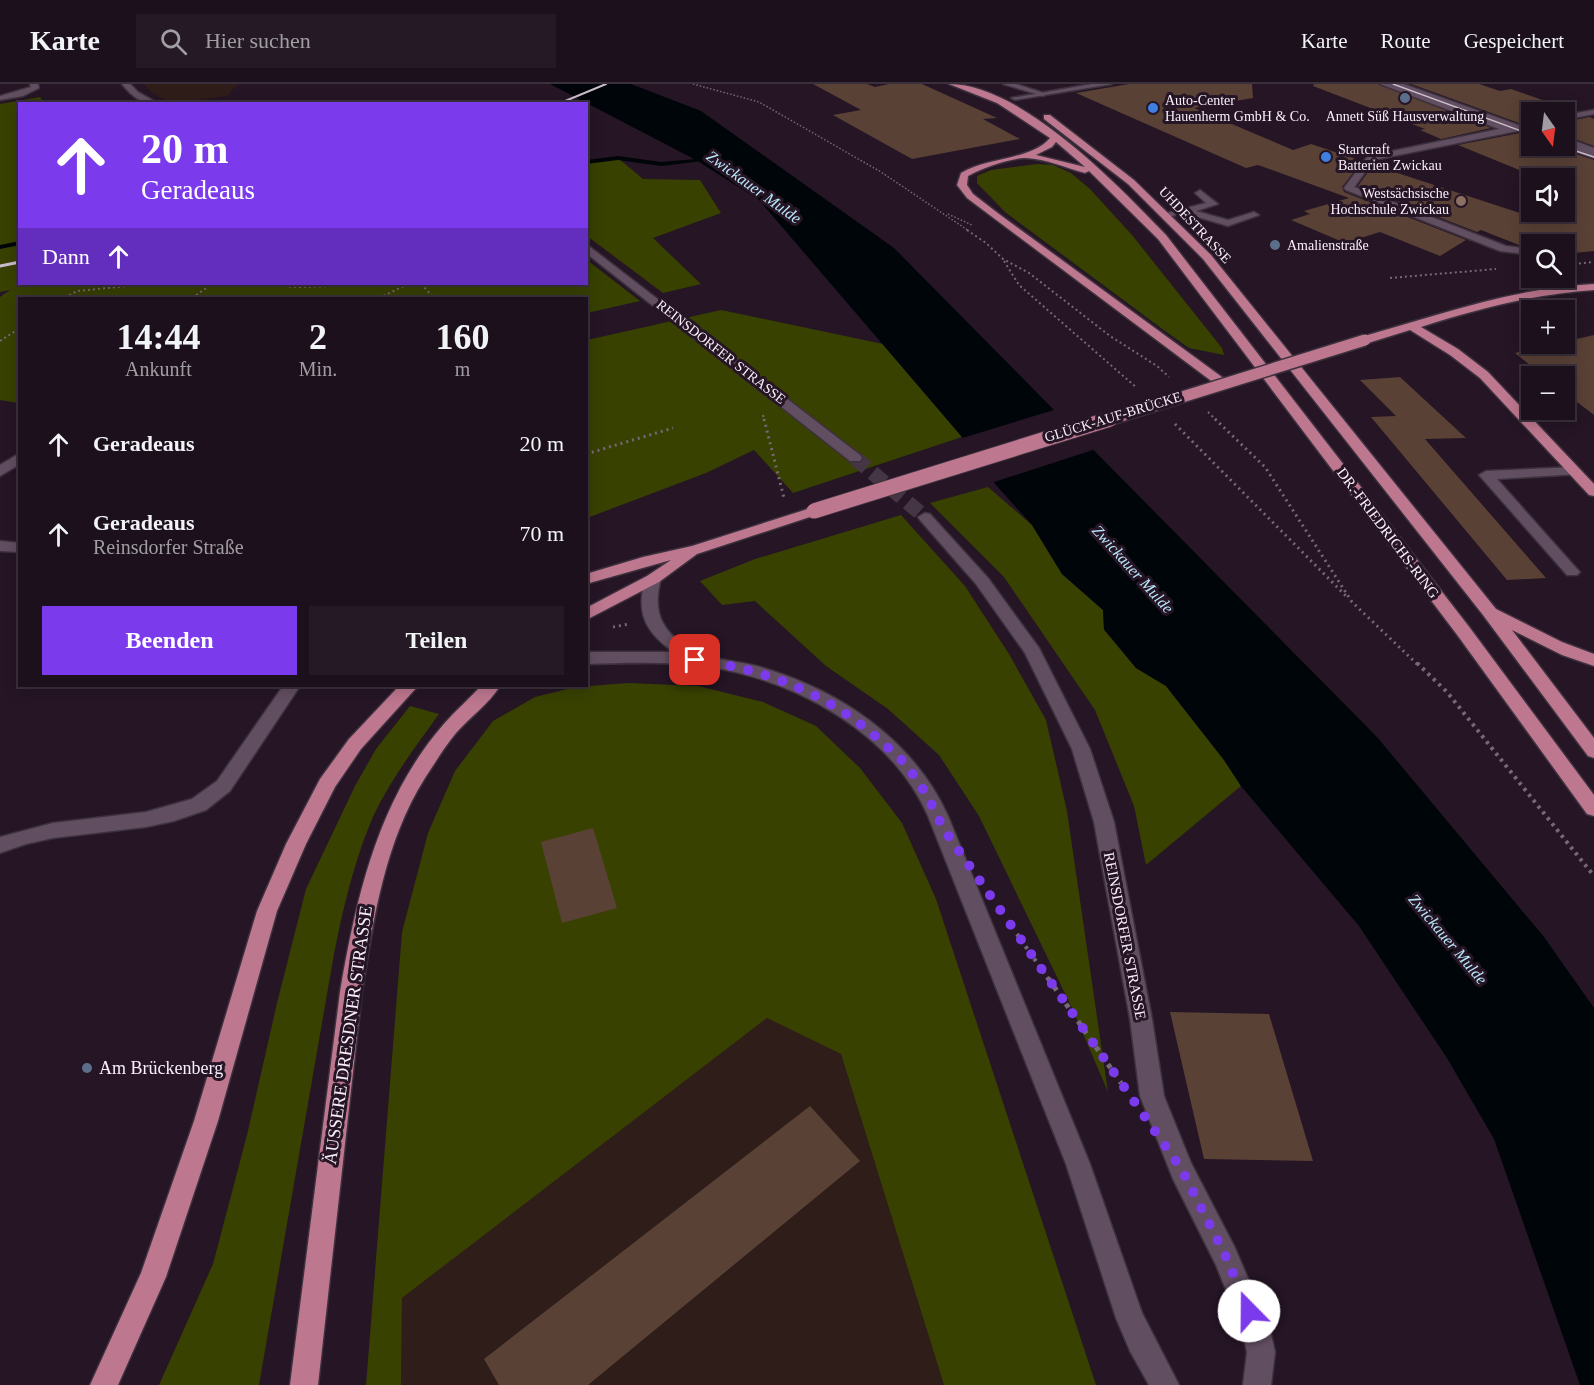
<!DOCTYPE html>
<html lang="de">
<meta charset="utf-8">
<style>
body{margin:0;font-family:"Times New Roman",serif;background:#251925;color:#f1f3f6;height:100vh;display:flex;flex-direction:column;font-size:22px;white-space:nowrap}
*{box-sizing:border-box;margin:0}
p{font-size:20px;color:#a09da3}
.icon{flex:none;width:33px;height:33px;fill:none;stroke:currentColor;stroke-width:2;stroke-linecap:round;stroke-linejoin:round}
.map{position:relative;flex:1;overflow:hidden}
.drawer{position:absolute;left:18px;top:213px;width:570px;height:390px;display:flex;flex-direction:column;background:#1c101c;border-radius:0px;box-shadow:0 3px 15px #0003,0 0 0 2px #3a303b}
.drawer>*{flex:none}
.guide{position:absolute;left:18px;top:18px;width:570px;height:183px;border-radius:0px;box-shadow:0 3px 15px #0003,0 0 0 2px #3a303b;background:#7c3aed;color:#fff;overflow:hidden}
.needle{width:39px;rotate:166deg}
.controls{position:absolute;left:1521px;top:18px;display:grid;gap:12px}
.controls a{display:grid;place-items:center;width:54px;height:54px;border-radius:0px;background:#1c101c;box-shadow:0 3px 15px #0003,0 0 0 2px #3a303b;font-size:30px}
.pin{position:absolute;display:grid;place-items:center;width:51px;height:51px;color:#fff;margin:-26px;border-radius:12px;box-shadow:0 3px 9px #0006}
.me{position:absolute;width:66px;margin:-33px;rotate:338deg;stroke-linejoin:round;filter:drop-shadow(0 0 4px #0008)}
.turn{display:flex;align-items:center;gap:21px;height:126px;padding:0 24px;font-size:27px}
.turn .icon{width:78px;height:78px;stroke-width:2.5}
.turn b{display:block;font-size:42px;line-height:51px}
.then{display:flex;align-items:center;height:57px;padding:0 24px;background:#0003;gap:12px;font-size:22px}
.eta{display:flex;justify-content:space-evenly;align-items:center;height:102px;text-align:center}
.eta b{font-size:36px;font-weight:700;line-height:42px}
.primary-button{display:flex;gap:12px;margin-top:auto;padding:12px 24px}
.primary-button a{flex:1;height:69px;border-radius:0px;background:#7c3aed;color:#fff;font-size:24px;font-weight:700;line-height:69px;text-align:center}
.primary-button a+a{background:#251925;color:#f1f3f6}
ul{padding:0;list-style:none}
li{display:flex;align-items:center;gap:18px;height:90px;padding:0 24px}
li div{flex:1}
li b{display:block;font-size:22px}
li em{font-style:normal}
header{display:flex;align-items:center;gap:36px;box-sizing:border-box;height:84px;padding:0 30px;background:#1c101c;border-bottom:2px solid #3a303b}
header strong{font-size:28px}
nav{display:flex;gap:33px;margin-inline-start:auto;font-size:21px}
.search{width:420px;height:54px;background:#251925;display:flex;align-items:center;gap:15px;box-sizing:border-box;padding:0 21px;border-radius:0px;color:#a09da3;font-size:22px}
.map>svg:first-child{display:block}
.commercial{fill:#2f1d19}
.green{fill:#384100}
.water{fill:#000509}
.pier{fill:#251525}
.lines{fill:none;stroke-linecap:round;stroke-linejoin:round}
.stream{fill:#000509;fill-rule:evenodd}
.building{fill:#5a4136}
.street-tunnel{stroke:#453645;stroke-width:15;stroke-dasharray:15 8;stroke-linecap:butt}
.lane-casing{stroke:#3d313d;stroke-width:3}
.street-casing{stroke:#3d313d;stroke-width:3}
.primary-casing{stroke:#3d313d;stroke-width:3}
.path-far4{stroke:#776877;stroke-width:1.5;stroke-dasharray:1.5 2;stroke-linecap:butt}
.path-far3{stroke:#776877;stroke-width:2;stroke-dasharray:2 3;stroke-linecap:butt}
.path-far2{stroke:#776877;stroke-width:3;stroke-dasharray:2 4;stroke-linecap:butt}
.path-far1{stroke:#776877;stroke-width:4;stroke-dasharray:3 4.5;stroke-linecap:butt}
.path{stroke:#776877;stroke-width:5;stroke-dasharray:4.5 6;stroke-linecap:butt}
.lane{fill:#624e61;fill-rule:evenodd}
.street{fill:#624e61;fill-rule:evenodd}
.primary{fill:#bd778f;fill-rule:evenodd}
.tram{stroke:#cbbecb;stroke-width:1.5}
.rail-far1{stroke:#cbbecb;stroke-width:2}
.rail{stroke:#cbbecb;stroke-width:3}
.primary-bridge-far1-casing{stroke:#3d313d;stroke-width:14;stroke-linecap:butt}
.primary-bridge-casing{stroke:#3d313d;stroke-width:17;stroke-linecap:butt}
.primary-bridge-far1{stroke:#bd778f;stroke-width:11}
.primary-bridge{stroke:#bd778f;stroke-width:15}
.route{stroke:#7c3aed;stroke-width:10;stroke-dasharray:0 18}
.service-dot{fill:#5c6f8a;stroke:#251525;stroke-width:2}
.shop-dot{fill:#3f7fe0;stroke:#251525;stroke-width:2}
.education-dot{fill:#8d6e63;stroke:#251525;stroke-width:2}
.labels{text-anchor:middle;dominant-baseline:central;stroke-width:6;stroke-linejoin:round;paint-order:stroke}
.far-poi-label{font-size:14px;fill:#fbeffb;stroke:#251525;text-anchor:start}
.far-street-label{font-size:14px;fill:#fbeffb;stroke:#251525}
.street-label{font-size:15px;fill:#fbeffb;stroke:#251525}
.water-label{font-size:16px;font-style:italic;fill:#bae9fc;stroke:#251525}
.near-street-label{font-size:18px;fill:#fbeffb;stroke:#251525}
.near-poi-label{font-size:18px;fill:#fbeffb;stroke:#251525;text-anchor:start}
</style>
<header>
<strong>Karte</strong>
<div class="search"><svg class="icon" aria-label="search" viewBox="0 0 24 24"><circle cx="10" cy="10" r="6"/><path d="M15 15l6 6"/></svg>Hier suchen</div>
<nav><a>Karte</a><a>Route</a><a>Gespeichert</a></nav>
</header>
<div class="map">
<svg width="1594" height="1301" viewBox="0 0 1594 1301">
<rect width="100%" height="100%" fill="#251525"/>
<path class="commercial" d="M144,0H238L227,12L171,20L151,8Z
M767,934L841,970L944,1301H401L402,1214Z"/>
<path class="green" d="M40,13L44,19L20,20V200H586L587,176L640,217L587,229L586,214H20L19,319L0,316V213L10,206L0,208V20Z
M618,74L643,95L700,96L721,129L653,154L701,200L663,209L587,152V78Z
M1037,80L1053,81L1071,89L1090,105L1132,151L1222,264L1224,271L1189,264L1165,247L1005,128L977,99V92L991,86Z
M721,226L883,260L962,353L793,409L754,366L706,389L587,434L586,325L590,324L586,321L587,256Z
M988,403L1032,441L1062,490L1103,526L1104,546L1136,584L1166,602L1224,676L1241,702L1146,781L1134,722L1095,626L1004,493L930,419Z
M901,431L965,502L1009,570L1046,636L1067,727L1108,1008L1072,924L979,732L939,671L888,625L826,582L755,517L722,521L700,497L755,475Z
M628,599L698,602L763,618L816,642L860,684L902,739L936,815L1096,1301H944L841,970L767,934L402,1214L401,1301H366L402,848L428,749L455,687L493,637L535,613L576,603Z
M410,622L439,630C414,665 387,700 370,740C353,782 343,825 334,870L259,1301H159L213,1180L247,1051L277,919L306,805L355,702L376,665Z"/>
<path class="water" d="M550,0H631L701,27L894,164L1377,653L1544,853L1594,924V1301H1580L1494,1055L1447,974L1359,842L1241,702L1224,676L1166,602L1136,584L1104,545L1103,526L1062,490L1032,441L996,401L962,353L759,116L696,76Z"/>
<path class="pier" d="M1057,325L1096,365L991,399L959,355Z"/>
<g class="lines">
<path class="stream" d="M618,72L661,78L708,74L711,76L661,82L618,76L586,80V76Z
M20,157V161L0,165V161Z"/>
</g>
<path class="building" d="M813,0H867L875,3L889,0H922L997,34L983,35L1020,55L912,75L833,31L861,26Z
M1129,0H1252L1253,14L1194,24L1293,66L1311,60L1362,77L1342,103L1344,108L1466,156L1440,172L1380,148L1345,159L1291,136L1310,130L1304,127L1349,114L1258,81L1246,84L1076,9Z
M1314,0H1378L1491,44L1441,55L1420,46L1425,45L1313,2Z
M1411,0H1479L1500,7L1511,5L1573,27L1532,28V37L1519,39Z
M1590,33L1594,35V62L1564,51V38Z
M1520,49L1532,53V62H1560V65L1594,76V167L1564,170V160H1529L1530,158L1519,161L1481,146L1477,148L1358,102L1373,81L1538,135L1541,128H1564V94H1539L1458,61Z
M1594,251V331L1564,308V292H1544L1515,269Z
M1400,293L1466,354L1425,355L1546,494L1507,496L1371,333L1396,332L1360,296Z
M593,744L617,824L562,839L541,758Z
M1170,928L1269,930L1313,1077L1204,1075Z
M810,1022L860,1077L588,1301H499L484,1275Z"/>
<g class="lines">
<path class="street-tunnel" d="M855,374L925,433"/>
<defs>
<path id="lane" d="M30,0H38L39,4L23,12L0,16V12L31,3Z
M1003,0H1016L1047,10L1043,12Z
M1393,0H1404L1532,46V51Z
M1564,58L1594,68V74L1561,63L1564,62Z
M1346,102H1352L1506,162L1532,165V171L1500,167L1346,106Z
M1200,106L1218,120L1196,127L1228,136L1254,128L1259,131L1228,142L1184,129L1168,133L1163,130L1206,119L1195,109Z
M20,369V380L0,392V381Z
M1575,383L1582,387L1580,390L1497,395L1577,485L1580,488L1577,491H1567L1479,391L1486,387Z
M283,602H300L230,707L206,726L174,737L146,743L53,754L26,760L0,769V753L53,739L146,728L192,715L217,697Z"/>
<path id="street" d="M122,0H130L138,8L159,20C142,20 132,13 122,0Z
M1092,0H1112L1015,16L1011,14Z
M1380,0H1391L1509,43L1532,39V44L1374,76L1352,106H1346L1344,104L1368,72L1499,45Z
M1594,26V30L1564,36V31Z
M1564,53L1594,64V70L1564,59Z
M586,160L860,371L862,374L860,377H850L586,169Z
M925,429L930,430L988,494L1039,564L1090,665L1114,738L1152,935L1164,1012L1191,1079L1235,1164L1270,1246L1275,1268L1271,1301H1243L1247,1268L1242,1246L1216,1181L1173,1095L1140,1012L1130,935L1094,738L1072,665L1025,569L976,500L920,436L918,433Z
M0,457L20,459V468L0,467Z
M653,490L661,495C651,531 664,551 697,569C708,575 745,578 760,583C839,606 913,655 948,732L1090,1080L1142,1229L1179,1301H1149L1130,1267L1116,1234L1066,1080L928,732C892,649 797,597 710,583C669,577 628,579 586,580V568H673C645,547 636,530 645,495Z"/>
<path id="primary" d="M949,0C1021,0 1118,101 1166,151L1470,544L1594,711V732L1587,730L1458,552L1158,155L1089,87L1085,89C1066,84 1046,75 1026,74C1010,74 982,84 968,92L967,101L973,110L999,130L1226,296L1228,299L1226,302H1218L967,114L957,101L961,89C987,73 1032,76 1050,54L997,19ZM1056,58L1085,83L1036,71L1052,63Z
M1044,31H1050L1134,96L1211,171L1496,525L1562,558L1594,570V582L1562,571L1512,546L1594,654V674L1588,672L1483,531L1203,175L1128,100L1044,35Z
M1594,200V206C1534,210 1478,225 1421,243L1458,265L1488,288L1594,400V412L1589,411L1480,294L1450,271L1410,246L1365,260L1359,256L1361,253C1438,231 1513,204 1594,200Z
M814,423L821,427L819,430L697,470L659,498L586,536V524L647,492L671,476L586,500V490L643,473L692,462Z
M399,602H418L361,665L335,703L306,760L277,827L218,1037L166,1193L118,1301H90L141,1189L194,1037L257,827L286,760L320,695L349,655Z
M481,602H500C489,620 470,633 456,649C445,662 435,679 425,694C385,757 373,836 362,908L318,1301H290L340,908C356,814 378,716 443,641C455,627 469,615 481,602Z"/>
</defs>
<use href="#lane" class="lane-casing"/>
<use href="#street" class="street-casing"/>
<use href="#primary" class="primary-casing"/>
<path class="path-far4" d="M693,0L759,18L881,88L969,147
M948,130L972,141"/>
<path class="path-far3" d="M967,146L986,159L1003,175L1029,189L1110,252L1157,282L1169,293
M1004,177L1019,201L1137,304
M1564,181L1594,178
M1390,194L1496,185
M254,200L298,203L410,200
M421,200L434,214
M65,214L77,207L148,200
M192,214L212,200
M379,214L408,200
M0,257L20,244
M1208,328L1217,337
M763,331L764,337"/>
<path class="path-far2" d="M764,335L784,414
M1215,335L1265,383L1352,518L1418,581
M1175,340L1347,513
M586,370L673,344
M613,543L629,540"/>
<path class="path-far1" d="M1417,579L1447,608L1594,792
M1017,850L1049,896"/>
<path class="path" d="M1048,894L1121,999"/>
<use href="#lane" class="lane"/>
<use href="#street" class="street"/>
<use href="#primary" class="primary"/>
<path class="tram" d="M1393,0L1532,51
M1561,62L1594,73"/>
<path class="rail-far1" d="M558,20L606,0"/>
<path class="rail" d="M0,182L20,178"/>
<defs>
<path id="primary-bridge-far1" d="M1105,337L1365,256"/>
<path id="primary-bridge" d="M814,427L1110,335"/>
</defs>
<use href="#primary-bridge-far1" class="primary-bridge-far1-casing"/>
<use href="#primary-bridge" class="primary-bridge-casing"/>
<use href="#primary-bridge-far1" class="primary-bridge-far1"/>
<use href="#primary-bridge" class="primary-bridge"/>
</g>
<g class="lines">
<path class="route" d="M695,576C767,585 832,611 885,661C893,668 902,675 908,684C923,702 933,723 943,744L1182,1086L1226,1173L1249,1227"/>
</g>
<g class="service-dot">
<circle cx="1405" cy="14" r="6"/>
<circle cx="1275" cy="161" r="6"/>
<circle cx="87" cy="984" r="6"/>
</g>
<g class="shop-dot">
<circle cx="1153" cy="24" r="6"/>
<circle cx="1326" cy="73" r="6"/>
</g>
<circle class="education-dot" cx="1461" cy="117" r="6"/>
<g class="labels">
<g class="far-poi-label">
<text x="1165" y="16">Auto-Center<tspan x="1165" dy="16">Hauenherm GmbH &amp; Co.</tspan></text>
<text x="1405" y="32" text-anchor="middle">Annett Süß Hausverwaltung</text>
<text x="1338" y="65">Startcraft<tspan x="1338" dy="16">Batterien Zwickau</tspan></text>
<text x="1449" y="109" text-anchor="end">Westsächsische<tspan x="1449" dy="16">Hochschule Zwickau</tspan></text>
<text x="1287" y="161">Amalienstraße</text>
</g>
<g class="far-street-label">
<text transform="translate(1195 141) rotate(47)">UHDESTRASSE</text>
<text transform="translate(721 268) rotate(38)">REINSDORFER STRASSE</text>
<text transform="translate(1113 333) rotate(-17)">GLÜCK-AUF-BRÜCKE</text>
</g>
<g class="street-label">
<text transform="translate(1388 449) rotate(53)">DR.-FRIEDRICHS-RING</text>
<text transform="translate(1125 852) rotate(79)">REINSDORFER STRASSE</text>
</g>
<g class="water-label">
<text transform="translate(754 103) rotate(36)">Zwickauer Mulde</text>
<text transform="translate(1133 485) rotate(48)">Zwickauer Mulde</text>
<text transform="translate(1448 855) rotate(50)">Zwickauer Mulde</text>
</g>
<g class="near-street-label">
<text transform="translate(348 951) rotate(-82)">ÄUSSERE DRESDNER STRASSE</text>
</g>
<g class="near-poi-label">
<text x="99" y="984">Am Brückenberg</text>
</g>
</g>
</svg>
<div class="controls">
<a><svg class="needle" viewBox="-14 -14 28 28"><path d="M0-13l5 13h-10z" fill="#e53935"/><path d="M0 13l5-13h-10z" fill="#a09da3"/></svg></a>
<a><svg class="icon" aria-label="sound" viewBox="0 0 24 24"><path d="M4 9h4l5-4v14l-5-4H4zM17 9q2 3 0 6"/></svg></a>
<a><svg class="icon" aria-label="search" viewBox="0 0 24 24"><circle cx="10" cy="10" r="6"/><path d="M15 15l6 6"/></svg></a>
<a>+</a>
<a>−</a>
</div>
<div class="pin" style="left:695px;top:576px;background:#d93025"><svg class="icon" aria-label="arrive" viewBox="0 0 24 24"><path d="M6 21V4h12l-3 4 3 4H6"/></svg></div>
<svg class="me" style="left:1249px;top:1227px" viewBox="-20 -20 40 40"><circle r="19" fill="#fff"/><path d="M0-13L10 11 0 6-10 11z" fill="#7c3aed"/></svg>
<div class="guide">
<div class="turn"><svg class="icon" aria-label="ahead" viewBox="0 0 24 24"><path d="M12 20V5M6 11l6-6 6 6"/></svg><div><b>20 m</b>Geradeaus</div></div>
<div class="then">Dann<svg class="icon" aria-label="ahead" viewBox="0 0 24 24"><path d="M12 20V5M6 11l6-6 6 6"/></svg></div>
</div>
<section class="drawer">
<div class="eta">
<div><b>14:44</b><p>Ankunft</p></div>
<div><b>2</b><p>Min.</p></div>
<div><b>160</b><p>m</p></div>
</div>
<ul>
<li><svg class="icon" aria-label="ahead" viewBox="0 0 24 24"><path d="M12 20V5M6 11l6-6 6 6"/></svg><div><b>Geradeaus</b></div><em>20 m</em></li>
<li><svg class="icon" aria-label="ahead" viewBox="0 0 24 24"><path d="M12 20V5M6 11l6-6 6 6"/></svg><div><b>Geradeaus</b><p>Reinsdorfer Straße</p></div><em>70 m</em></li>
</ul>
<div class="primary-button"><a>Beenden</a><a>Teilen</a></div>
</section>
</div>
